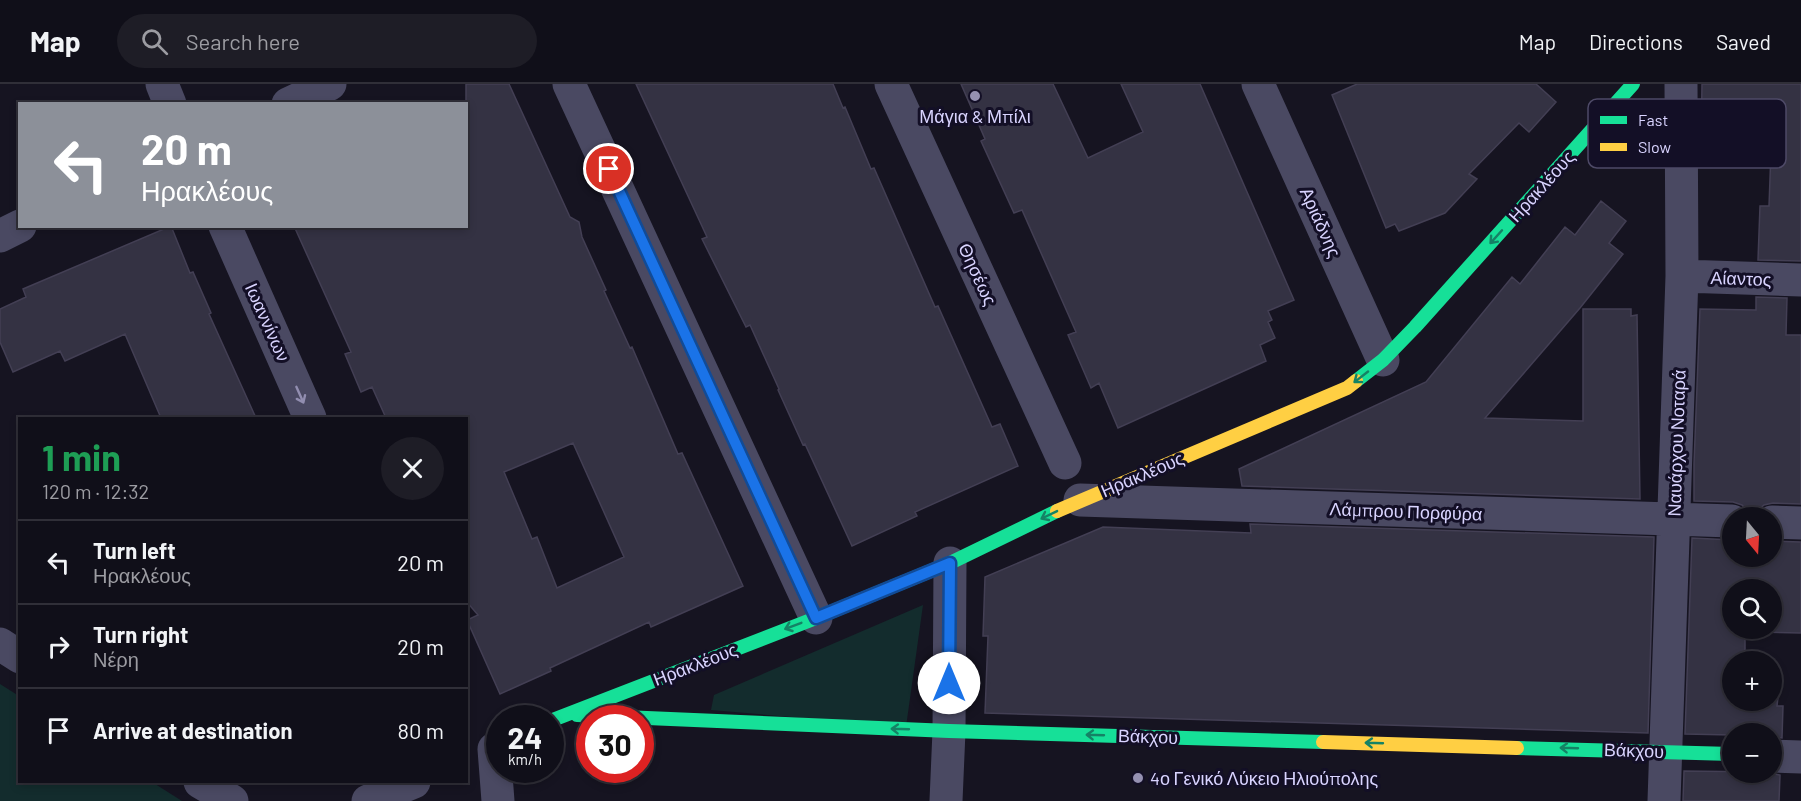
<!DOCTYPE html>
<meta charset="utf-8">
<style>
body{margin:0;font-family:Barlow,sans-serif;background:#1e1d26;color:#f1f3f6;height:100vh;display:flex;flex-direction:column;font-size:22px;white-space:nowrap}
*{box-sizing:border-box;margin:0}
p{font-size:20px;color:#9c9ca2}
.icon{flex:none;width:33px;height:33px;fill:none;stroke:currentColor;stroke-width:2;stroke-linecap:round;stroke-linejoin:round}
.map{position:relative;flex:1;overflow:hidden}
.sheet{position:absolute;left:18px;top:333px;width:450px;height:366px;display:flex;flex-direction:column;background:#100f19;border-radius:0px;box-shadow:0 3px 9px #0003,0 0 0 2px #302f38}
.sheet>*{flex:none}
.hud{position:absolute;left:18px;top:18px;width:450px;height:126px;border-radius:0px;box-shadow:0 3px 9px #0003,0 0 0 2px #302f38;background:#8c9099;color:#fff;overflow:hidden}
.needle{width:39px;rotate:162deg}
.buttons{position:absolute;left:1722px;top:423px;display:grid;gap:12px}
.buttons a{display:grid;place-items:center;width:60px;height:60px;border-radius:50%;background:#100f19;box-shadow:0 3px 9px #0003,0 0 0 2px #302f38;font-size:30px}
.speed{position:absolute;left:486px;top:621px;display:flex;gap:12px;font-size:30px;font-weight:700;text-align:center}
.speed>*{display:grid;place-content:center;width:78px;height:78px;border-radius:50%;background:#100f19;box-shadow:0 3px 9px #0003,0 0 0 2px #302f38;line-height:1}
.speed small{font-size:15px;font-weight:400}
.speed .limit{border:9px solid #d22;background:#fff;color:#111}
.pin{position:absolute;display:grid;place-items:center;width:51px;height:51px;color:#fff;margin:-26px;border:3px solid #fff;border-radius:50%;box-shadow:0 2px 6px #0007}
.me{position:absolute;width:66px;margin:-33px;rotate:0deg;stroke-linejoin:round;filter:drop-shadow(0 0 4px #0008)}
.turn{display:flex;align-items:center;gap:21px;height:126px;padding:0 24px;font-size:27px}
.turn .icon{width:78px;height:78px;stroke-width:2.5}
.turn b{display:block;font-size:42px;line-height:51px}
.round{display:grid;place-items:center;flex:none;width:63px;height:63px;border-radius:32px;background:#1e1d26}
.overview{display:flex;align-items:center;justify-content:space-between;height:102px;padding:0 24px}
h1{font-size:36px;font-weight:700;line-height:45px;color:#1e9e55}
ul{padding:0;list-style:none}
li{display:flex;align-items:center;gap:18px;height:84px;padding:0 24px;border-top:2px solid #302f38}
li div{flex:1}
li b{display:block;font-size:22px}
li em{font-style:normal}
header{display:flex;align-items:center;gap:36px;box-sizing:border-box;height:84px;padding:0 30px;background:#100f19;border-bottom:2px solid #302f38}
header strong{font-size:28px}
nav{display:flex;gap:33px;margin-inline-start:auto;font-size:21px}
.search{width:420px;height:54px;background:#1e1d26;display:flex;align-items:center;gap:15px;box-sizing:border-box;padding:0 21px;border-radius:33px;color:#9c9ca2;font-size:22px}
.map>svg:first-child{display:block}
.green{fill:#132c2d}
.building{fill:#343243;stroke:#433f54;stroke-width:1.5;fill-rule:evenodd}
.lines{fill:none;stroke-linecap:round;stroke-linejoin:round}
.street{stroke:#4a4962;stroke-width:33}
.fast{stroke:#16e098;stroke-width:14}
.slow{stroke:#ffcf43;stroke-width:14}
.oneway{stroke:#158265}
.oneway2{stroke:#928eb0}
.route-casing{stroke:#114b97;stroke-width:15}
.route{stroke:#1a73e8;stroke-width:10}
.poi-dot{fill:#9591b1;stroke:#130f26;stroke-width:2}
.labels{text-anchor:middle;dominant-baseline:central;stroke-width:6;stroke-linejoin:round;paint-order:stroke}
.poi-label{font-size:18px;fill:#d9d4ff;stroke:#130f26}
.street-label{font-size:18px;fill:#d9d4ff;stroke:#130f26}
.key{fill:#130f26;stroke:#4e4a67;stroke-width:1.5}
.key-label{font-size:16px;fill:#d9d4ff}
</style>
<header>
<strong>Map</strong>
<div class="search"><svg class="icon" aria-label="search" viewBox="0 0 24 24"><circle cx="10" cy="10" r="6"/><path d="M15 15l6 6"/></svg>Search here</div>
<nav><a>Map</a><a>Directions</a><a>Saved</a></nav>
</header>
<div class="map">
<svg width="1801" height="717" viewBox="0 0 1801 717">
<rect width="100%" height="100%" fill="#161421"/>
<path class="green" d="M923,521L906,643L711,626L714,611Z
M0,600L19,612L20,698H152L182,717H0Z"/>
<path class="building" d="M466,0H509L570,133L579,138L582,153L606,206L604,207L630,264L632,263L678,370L682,369L743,502L651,543L649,538L550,584L551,587L500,610L467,536L478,531L466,517V334H386L372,303L361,308L345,270L351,268L294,142H466ZM573,359L624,473L557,504L537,453L532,455L504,388Z
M636,0H833L843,24L845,23L871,85L874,84L935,223L938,222L992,343L1000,340L1018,382L915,428L917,432L852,462L805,360L803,361L778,306L779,305L750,241L746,243L702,155L707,153Z
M961,0H1053L1088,74L1143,48L1121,0H1200L1294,216L1268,227L1272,236L1268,238L1275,254L1260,261L1266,277L1118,344L1099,299L1091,304L1068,251L1076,248L1022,126L1014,129L981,57L985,55Z
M1357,0H1536L1556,18L1529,48L1519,39L1469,90L1477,95L1445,129L1399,147L1395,140L1386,144L1332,11Z
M1702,0H1801V177L1758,176L1760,122H1769L1771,67L1701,65Z
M1601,117L1626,137L1609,159L1623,170L1580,224L1485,334L1583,337V225H1631V232L1637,231L1640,415L1242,402L1239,385L1426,298L1512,193L1520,200L1565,143L1575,151Z
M171,142L190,189L193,188L211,229L209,230L256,334H161L125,250L65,277L60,267L13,288L0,258V225L26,213L23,205Z
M1756,213L1787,214L1786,251H1801V420L1773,419L1764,421L1756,428L1754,434H1750L1748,428L1742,421L1733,418L1694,417V380L1700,225L1756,226Z
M1250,440L1654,453L1648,649L985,629L988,552H983L985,493L1103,443L1251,449Z
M1692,454L1732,456V472H1772V457L1801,458V549L1754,548V551H1745V578H1732V616H1772V613H1778L1777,622H1783L1782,654L1772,653V650H1732V651L1685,650ZM1732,506H1772V544H1732Z
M1684,687L1764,688L1780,691L1779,717H1683Z"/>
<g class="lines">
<path class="street" d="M162,0L170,20
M569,0L816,534
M891,0L1065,379
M1258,0L1383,276
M288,20L330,0
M225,142L310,334
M0,152L20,142
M1682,192L1801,196
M1080,416L1732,437
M1772,438L1801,439
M0,560L20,573
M494,665L498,717
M1772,672L1801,673
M200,698L232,717
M368,717L414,698
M946,717L949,647L950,479
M1664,717L1682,192L1681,0"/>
<path class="fast" d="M1356,297L1383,276L1415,243L1633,0
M577,631L949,647L1323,658
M550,637L816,534L950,479L1057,427
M1517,664L1732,670"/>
<path class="slow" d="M1057,427L1347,304L1356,297
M1323,658L1517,664"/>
</g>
<defs><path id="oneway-shaft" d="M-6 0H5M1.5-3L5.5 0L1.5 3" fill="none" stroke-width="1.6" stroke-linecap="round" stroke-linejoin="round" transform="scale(1.5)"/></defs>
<g class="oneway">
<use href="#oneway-shaft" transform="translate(1496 153) rotate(132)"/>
<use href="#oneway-shaft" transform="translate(1361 293) rotate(142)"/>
<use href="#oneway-shaft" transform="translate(1049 431) rotate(154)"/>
<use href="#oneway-shaft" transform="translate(793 542) rotate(159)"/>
<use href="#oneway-shaft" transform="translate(900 645) rotate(-178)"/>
<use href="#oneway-shaft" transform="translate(1095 651) rotate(-178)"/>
<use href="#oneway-shaft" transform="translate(1374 659) rotate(-178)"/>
<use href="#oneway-shaft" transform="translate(1569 664) rotate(-178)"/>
</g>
<use class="oneway2" href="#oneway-shaft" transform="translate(300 311) rotate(66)"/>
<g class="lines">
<defs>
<path id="route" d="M609,85L816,534L950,479L949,599"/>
</defs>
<use href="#route" class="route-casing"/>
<use href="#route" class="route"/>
</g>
<g class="poi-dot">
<circle cx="975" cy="12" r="6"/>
<circle cx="1138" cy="694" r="6"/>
</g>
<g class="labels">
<g class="poi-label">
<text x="975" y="32">Μάγια &amp; Μπίλι</text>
<text x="1150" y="694" text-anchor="start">4ο Γενικό Λύκειο Ηλιούπολης</text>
</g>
<g class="street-label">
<text transform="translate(1541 102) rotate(-48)">Ηρακλέους</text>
<text transform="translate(1321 138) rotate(66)">Αριάδνης</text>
<text transform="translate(978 190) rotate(65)">Θησέως</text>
<text transform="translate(1741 194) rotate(2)">Αίαντος</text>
<text transform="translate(268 238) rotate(66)">Ιωαννίνων</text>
<text transform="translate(1676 359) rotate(-88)">Ναυάρχου Νοταρά</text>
<text transform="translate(1142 390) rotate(-23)">Ηρακλέους</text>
<text transform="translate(1406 427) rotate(2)">Λάμπρου Πορφύρα</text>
<text transform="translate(695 580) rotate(-21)">Ηρακλέους</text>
<text transform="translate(1148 652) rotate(2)">Βάκχου</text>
<text transform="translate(1634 666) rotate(2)">Βάκχου</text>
</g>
</g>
<rect x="1588" y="15" width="198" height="69" rx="9" class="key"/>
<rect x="1600" y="32" width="27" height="8" fill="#16e098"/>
<rect x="1600" y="59" width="27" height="8" fill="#ffcf43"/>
<g class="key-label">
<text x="1638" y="42">Fast</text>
<text x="1638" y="69">Slow</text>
</g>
</svg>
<div class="buttons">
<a><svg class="needle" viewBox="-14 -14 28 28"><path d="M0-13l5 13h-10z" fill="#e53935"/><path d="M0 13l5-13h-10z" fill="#9c9ca2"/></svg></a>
<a><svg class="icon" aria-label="search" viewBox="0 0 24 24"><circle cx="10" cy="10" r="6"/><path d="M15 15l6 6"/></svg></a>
<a>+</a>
<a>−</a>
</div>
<div class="speed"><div>24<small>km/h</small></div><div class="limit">30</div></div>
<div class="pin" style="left:609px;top:85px;background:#d93025"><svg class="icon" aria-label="arrive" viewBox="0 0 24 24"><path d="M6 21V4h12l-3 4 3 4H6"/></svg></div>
<svg class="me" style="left:949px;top:599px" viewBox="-20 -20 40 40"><circle r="19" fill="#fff"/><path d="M0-13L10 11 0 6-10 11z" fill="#1a73e8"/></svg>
<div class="hud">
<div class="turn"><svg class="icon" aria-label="left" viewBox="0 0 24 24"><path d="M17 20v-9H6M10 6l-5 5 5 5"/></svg><div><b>20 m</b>Ηρακλέους</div></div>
</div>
<section class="sheet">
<div class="overview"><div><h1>1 min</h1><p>120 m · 12:32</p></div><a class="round"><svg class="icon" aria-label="close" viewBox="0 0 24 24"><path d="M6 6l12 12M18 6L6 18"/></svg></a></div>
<ul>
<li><svg class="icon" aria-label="left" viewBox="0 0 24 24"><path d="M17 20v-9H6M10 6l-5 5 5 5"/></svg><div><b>Turn left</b><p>Ηρακλέους</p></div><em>20 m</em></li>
<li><svg class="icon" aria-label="right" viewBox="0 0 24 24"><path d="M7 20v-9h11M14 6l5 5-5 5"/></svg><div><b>Turn right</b><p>Νέρη</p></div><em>20 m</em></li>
<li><svg class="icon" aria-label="arrive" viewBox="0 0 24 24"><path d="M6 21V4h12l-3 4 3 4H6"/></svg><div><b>Arrive at destination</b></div><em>80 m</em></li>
</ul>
</section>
</div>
